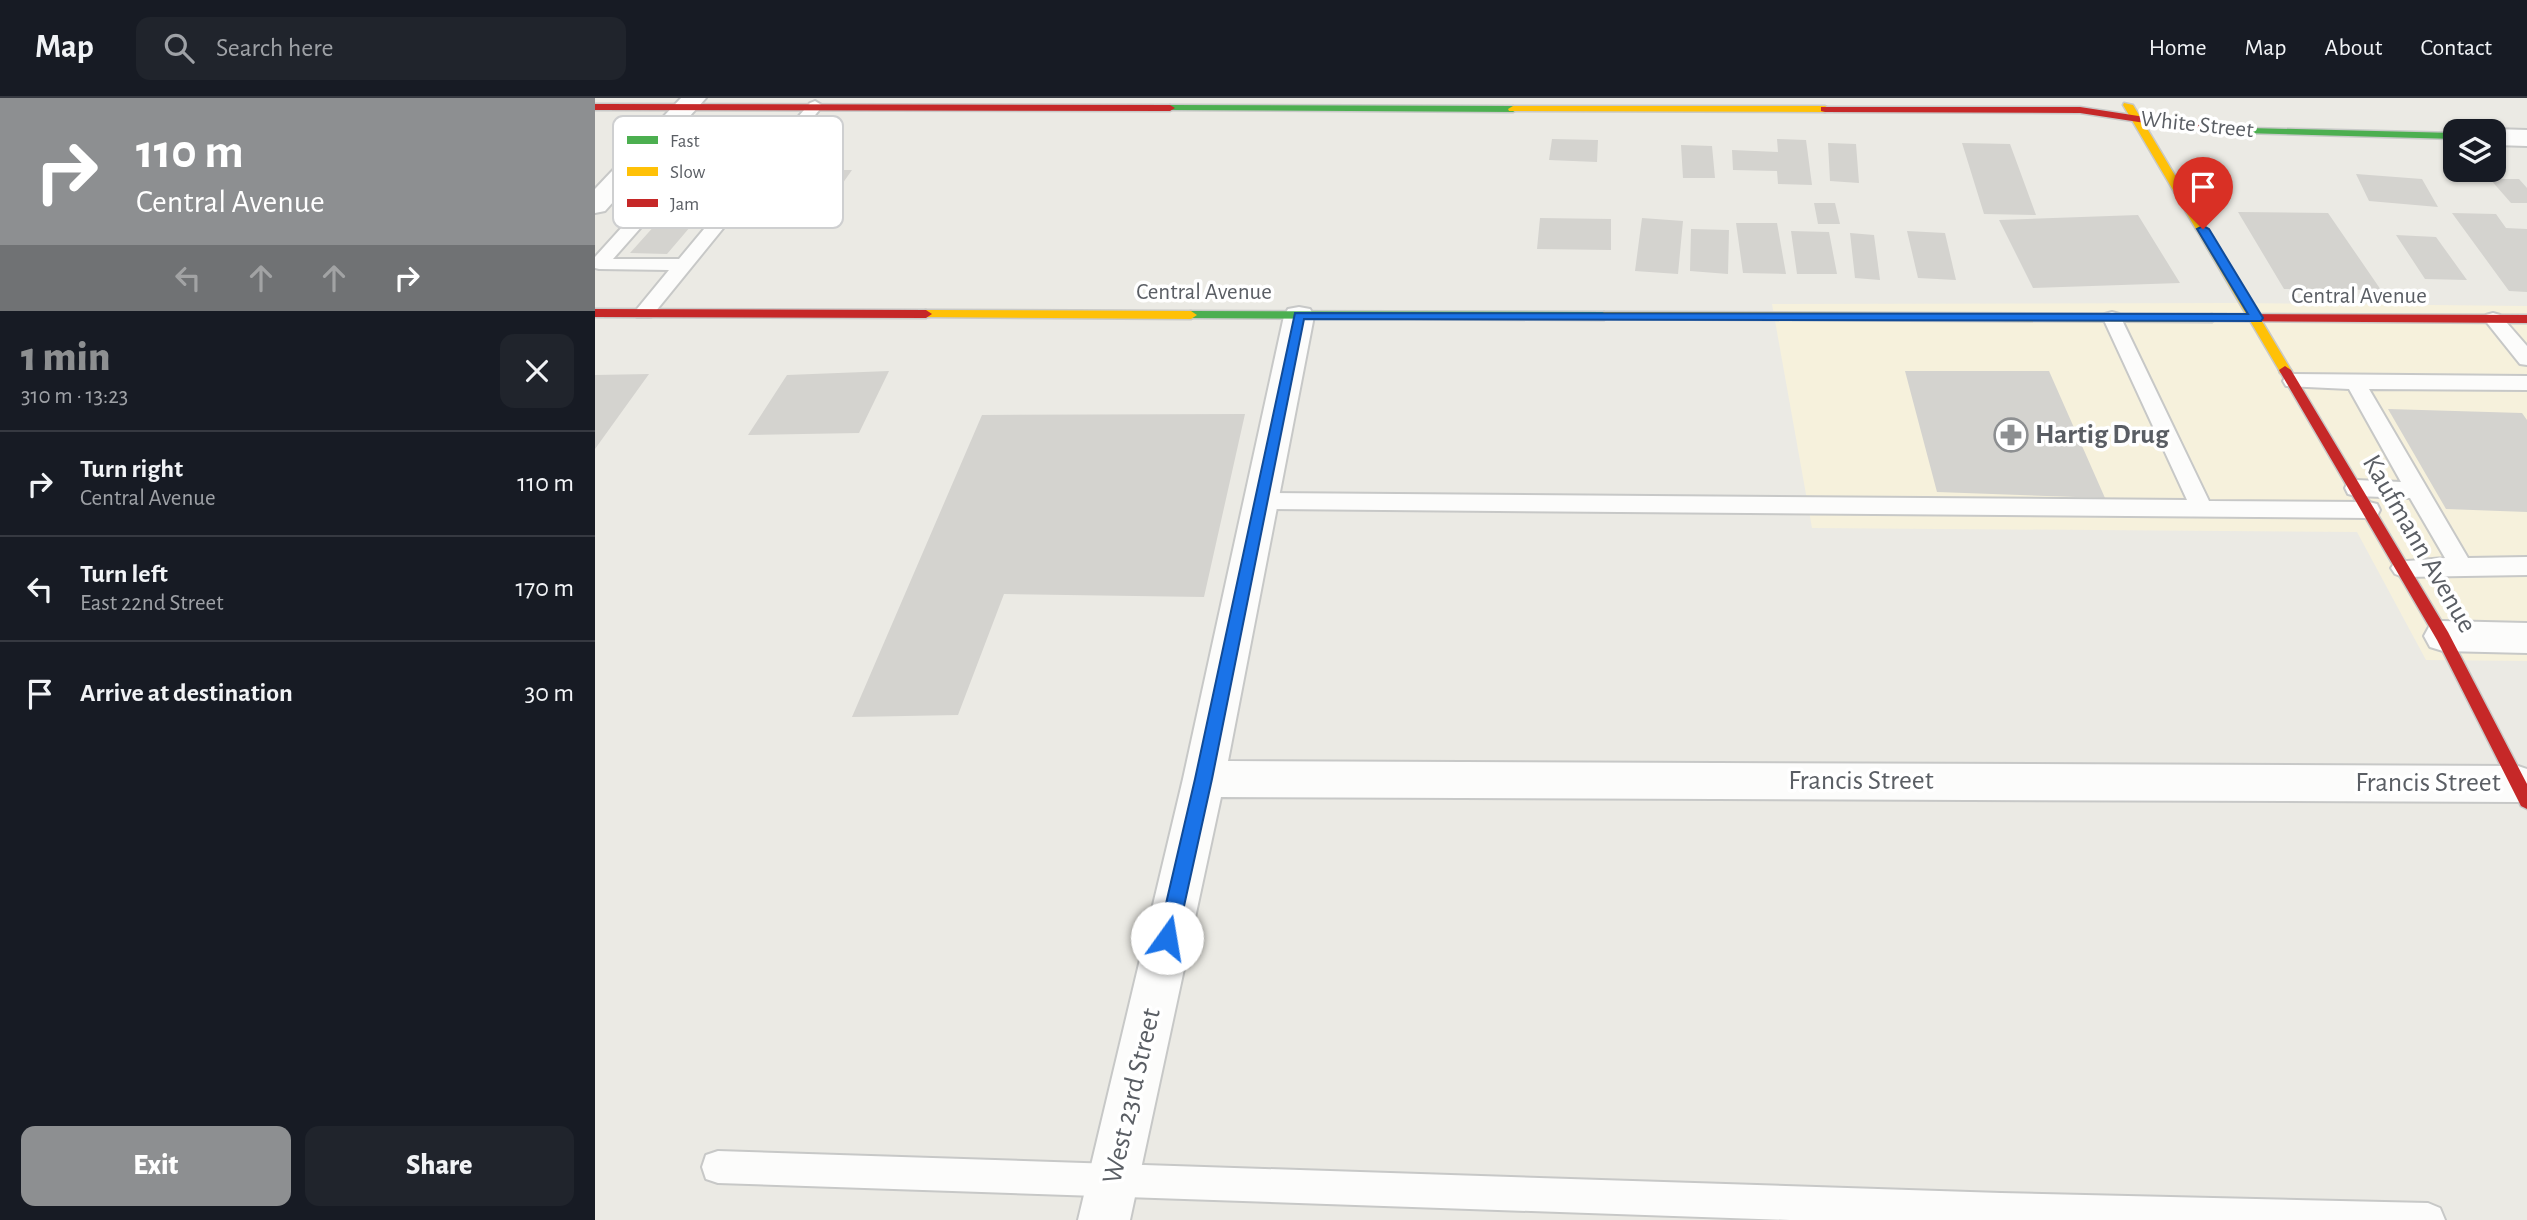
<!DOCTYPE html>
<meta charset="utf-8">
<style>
body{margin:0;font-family:"Alegreya Sans",sans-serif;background:#20242c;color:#f1f3f6;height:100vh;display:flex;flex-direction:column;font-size:26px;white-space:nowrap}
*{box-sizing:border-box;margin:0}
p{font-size:23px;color:#9ea1a6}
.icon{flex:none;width:38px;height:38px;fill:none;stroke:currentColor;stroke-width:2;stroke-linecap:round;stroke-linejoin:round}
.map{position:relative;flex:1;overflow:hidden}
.drawer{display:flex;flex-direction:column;background:#171b24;width:595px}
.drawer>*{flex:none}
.top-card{background:#8d8f91;color:#fff;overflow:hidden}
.buttons{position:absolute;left:1848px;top:21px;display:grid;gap:14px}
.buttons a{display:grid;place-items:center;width:63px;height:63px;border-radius:14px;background:#171b24;box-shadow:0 2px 5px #0004;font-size:35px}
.pin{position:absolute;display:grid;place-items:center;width:60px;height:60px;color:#fff;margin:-72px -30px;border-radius:50% 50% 50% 0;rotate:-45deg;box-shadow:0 0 7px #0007}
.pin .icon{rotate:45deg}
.me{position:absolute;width:77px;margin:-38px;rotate:13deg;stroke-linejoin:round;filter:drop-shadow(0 0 5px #0008)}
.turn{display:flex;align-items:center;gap:24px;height:147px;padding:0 21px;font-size:32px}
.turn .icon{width:91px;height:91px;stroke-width:2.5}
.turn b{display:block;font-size:49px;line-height:60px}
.lanes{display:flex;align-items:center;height:66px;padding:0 21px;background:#0003;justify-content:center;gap:35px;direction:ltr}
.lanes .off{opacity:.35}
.round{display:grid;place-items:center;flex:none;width:74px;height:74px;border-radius:14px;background:#20242c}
.summary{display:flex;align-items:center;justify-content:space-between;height:119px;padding:0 21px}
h1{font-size:42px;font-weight:800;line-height:52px;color:#8d8f91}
.button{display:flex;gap:14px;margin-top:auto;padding:14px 21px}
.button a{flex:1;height:80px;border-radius:14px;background:#8d8f91;color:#fff;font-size:28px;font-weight:800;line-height:80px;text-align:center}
.button a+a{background:#20242c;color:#f1f3f6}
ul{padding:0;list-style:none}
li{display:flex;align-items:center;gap:21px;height:105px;padding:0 21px;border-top:2px solid #363941}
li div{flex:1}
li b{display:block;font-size:26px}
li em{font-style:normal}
header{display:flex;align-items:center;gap:42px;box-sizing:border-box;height:98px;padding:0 35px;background:#171b24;border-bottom:2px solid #363941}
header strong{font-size:33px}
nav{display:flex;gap:38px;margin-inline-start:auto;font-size:24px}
.search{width:490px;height:63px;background:#20242c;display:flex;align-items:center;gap:18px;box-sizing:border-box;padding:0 24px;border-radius:14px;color:#9ea1a6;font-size:26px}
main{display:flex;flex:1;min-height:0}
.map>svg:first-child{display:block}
.commercial{fill:#f6f1dc}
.building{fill:#d4d3cf}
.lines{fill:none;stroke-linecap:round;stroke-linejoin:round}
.lane-casing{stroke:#c7c8c7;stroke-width:4}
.street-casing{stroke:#c7c8c7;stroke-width:4}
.fast-casing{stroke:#c8c9c8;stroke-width:3}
.slow-casing{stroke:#c8c9c8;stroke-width:3}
.jam-casing{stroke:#c8c9c8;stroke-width:3}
.lane{fill:#fcfcfb;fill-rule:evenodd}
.street{fill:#fcfcfb;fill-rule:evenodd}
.fast{fill:#4caf50;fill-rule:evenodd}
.slow{fill:#ffc107;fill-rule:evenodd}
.jam{fill:#c62828;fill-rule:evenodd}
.route{fill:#1a73e8;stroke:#114b97;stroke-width:2}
.labels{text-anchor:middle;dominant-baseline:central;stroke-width:7;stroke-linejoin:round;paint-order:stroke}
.far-street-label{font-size:23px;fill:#5a5e64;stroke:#fff}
.poi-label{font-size:28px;font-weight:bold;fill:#5a5e64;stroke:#fff;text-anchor:start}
.street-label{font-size:28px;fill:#5a5e64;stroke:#fff}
.key{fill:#fff;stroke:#cecfd0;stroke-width:2}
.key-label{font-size:19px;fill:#5a5e64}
</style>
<header>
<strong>Map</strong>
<div class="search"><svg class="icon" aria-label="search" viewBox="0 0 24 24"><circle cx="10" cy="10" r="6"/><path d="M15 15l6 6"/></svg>Search here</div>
<nav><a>Home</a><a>Map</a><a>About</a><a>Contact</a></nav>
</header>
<main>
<section class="drawer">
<div class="top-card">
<div class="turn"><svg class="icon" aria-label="right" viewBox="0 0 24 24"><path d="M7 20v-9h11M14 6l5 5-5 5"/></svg><div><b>110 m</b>Central Avenue</div></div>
<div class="lanes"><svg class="icon off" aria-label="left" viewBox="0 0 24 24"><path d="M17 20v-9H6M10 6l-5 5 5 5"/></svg><svg class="icon off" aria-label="ahead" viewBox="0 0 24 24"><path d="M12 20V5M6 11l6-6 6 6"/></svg><svg class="icon off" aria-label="ahead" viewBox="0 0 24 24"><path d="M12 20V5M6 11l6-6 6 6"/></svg><svg class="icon" aria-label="right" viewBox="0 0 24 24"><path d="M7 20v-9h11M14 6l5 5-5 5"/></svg></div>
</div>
<div class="summary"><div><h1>1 min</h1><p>310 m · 13:23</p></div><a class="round"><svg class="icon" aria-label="close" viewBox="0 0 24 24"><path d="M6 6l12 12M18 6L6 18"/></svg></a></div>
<ul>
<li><svg class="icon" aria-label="right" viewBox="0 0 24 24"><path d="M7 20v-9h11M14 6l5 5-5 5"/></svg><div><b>Turn right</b><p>Central Avenue</p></div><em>110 m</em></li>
<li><svg class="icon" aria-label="left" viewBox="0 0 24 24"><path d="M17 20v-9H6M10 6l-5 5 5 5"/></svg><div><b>Turn left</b><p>East 22nd Street</p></div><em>170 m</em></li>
<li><svg class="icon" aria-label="arrive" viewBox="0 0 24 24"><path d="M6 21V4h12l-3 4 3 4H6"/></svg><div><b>Arrive at destination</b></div><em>30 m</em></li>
</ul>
<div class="button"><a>Exit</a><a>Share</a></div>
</section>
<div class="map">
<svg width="1932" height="1122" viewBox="0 0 1932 1122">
<rect width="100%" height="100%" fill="#ebeae4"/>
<path class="commercial" d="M1638,205L1932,208V563L1831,562L1762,434L1217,430L1177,206Z"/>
<path class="building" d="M957,41L1003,42L1002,64L954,62Z
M1182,41L1211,42L1217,87L1183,86L1182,73L1138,72L1137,52L1183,54Z
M1233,45L1261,46L1264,85L1235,83Z
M1367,45L1415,46L1441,117L1389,116Z
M1086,47L1117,48L1120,80H1088Z
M185,72H257L217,129H141Z
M1761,76L1827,81L1843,109L1774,103Z
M1895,81H1924L1932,90V105H1916Z
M96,87H131L72,156L35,155Z
M1219,105H1240L1245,126H1223Z
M1643,114L1733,115L1786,192L1689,191Z
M1857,115L1901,116L1911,130L1932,131V194L1914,193Z
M1543,117L1585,185L1438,190L1404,122Z
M945,120L1016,121V152L942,151Z
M1047,120L1088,123L1083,176L1040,173Z
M1141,125H1182L1191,176L1148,175Z
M1096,131L1134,132L1133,176L1095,173Z
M1196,133L1234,134L1242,176H1202Z
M1312,133L1350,135L1361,182L1323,180Z
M1255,135L1279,137L1285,182L1260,180Z
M1801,137L1841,139L1872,182L1830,181Z
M294,273L264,335L153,337L192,277Z
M1310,273H1454L1510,400L1342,394Z
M54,276L0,351V277Z
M1793,311L1927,315L1932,322V414L1851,411Z
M650,316L609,499L409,496L363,617L257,619L387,317Z"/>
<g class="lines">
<defs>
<path id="lane" d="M220,3L228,8L225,11L56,219H42L40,215L42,211L74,172L4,171L0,170V159L75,76L34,75L28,74L26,70L28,66L162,67L215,5ZM93,76L154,77L84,161H18Z
M1517,214L1524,216L1526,220L1614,403L1774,404L1782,406L1785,412L1782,418L1774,420L667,411L659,409L656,403L659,397L667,395L1592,402L1508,220L1510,216Z
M1898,215L1905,217L1932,248V267L1925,266L1889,221L1891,217Z
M1698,276L1932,278V292L1774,291L1873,460L1932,459V477L1808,479L1800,476L1796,470L1800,464L1850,460L1815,400L1761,398L1753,396L1750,390L1753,384L1761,382L1806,384L1754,291L1691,288L1688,283L1691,278Z
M123,1053L1406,1095L1833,1105L1845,1110L1850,1122H1195L123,1085L111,1081L107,1069L111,1057Z"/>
<path id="street" d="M86,0H111L10,113L0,115V91Z
M1899,31L1932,32V48L1899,47V33H1892Z
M704,209L715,211L719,218L633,663L1923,668L1932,671V701L1923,704L626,699L535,1122H483L588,681L689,218L693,211Z
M1848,523L1932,525V555L1848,553L1835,549L1829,538L1835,527Z"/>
<path id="fast" d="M575,7L918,8L923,11L918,14L571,12L570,10Z
M1615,29L1860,35V41L1611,34V30Z
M596,213L1009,214L1015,218L1009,222L592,220V214Z"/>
<path id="slow" d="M1529,5L1538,7L1696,272L1695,275H1685L1684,272L1528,7Z
M918,8H1230L1235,11L1230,14L914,13L913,11Z
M331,212L596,213L602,217L596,221L327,219V213Z
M1009,214L1617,216L1623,220L1617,224L1005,221L1003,218Z"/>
<path id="jam" d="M0,6L575,7L580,10L575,13L0,12Z
M1226,9H1485L1615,29L1620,32L1615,35L1485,15L1230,14L1226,13Z
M0,211L331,212L337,216L331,220L0,219Z
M1617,216L1932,217V225L1613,223V217Z
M1690,268L1696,272L1853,534L1932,686V711L1926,708L1842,542L1684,272Z"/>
</defs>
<use href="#lane" class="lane-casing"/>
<use href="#street" class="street-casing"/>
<use href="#fast" class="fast-casing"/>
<use href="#slow" class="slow-casing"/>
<use href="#jam" class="jam-casing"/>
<use href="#lane" class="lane"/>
<use href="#street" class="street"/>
<use href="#fast" class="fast"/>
<use href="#slow" class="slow"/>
<use href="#jam" class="jam"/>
</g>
<path class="route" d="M1608,128L1614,131L1668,220L1666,223L709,221L617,681L582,840L579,847L572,850L566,847L563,840L600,681L700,215L1653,216L1602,131Z"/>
<defs>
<symbol id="pharmacy-ring" viewBox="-11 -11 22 22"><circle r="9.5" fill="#fff" stroke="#8d8f91" stroke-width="1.5"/><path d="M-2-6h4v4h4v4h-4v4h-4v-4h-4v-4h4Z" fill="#8d8f91"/></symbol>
</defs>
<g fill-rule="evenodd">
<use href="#pharmacy-ring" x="1397" y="318" width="38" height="38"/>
</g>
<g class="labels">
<g class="far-street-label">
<text transform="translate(1602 27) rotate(6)">White Street</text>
<text x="609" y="194">Central Avenue</text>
<text x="1764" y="198">Central Avenue</text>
</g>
<g class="poi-label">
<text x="1440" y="337">Hartig Drug</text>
</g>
<g class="street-label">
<text transform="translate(1824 446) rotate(60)">Kaufmann Avenue</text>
<text x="1266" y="683">Francis Street</text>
<text x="1833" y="685">Francis Street</text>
<text transform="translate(537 998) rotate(-77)">West 23rd Street</text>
</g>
</g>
<rect x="18" y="18" width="230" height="112" rx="10" class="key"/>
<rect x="32" y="38" width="31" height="8" fill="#4caf50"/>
<rect x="32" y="69" width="31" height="9" fill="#ffc107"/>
<rect x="32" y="101" width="31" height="8" fill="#c62828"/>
<g class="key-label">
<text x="75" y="49">Fast</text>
<text x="75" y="80">Slow</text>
<text x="75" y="112">Jam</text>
</g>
</svg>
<div class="buttons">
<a><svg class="icon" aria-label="layers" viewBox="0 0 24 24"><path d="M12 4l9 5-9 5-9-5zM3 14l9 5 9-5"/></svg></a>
</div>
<div class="pin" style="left:1608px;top:131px;background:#d93025"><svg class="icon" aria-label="arrive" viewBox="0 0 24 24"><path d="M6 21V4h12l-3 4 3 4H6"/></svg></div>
<svg class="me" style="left:572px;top:840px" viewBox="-20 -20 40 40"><circle r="19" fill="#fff"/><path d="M0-13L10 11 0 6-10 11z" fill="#1a73e8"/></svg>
</div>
</main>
